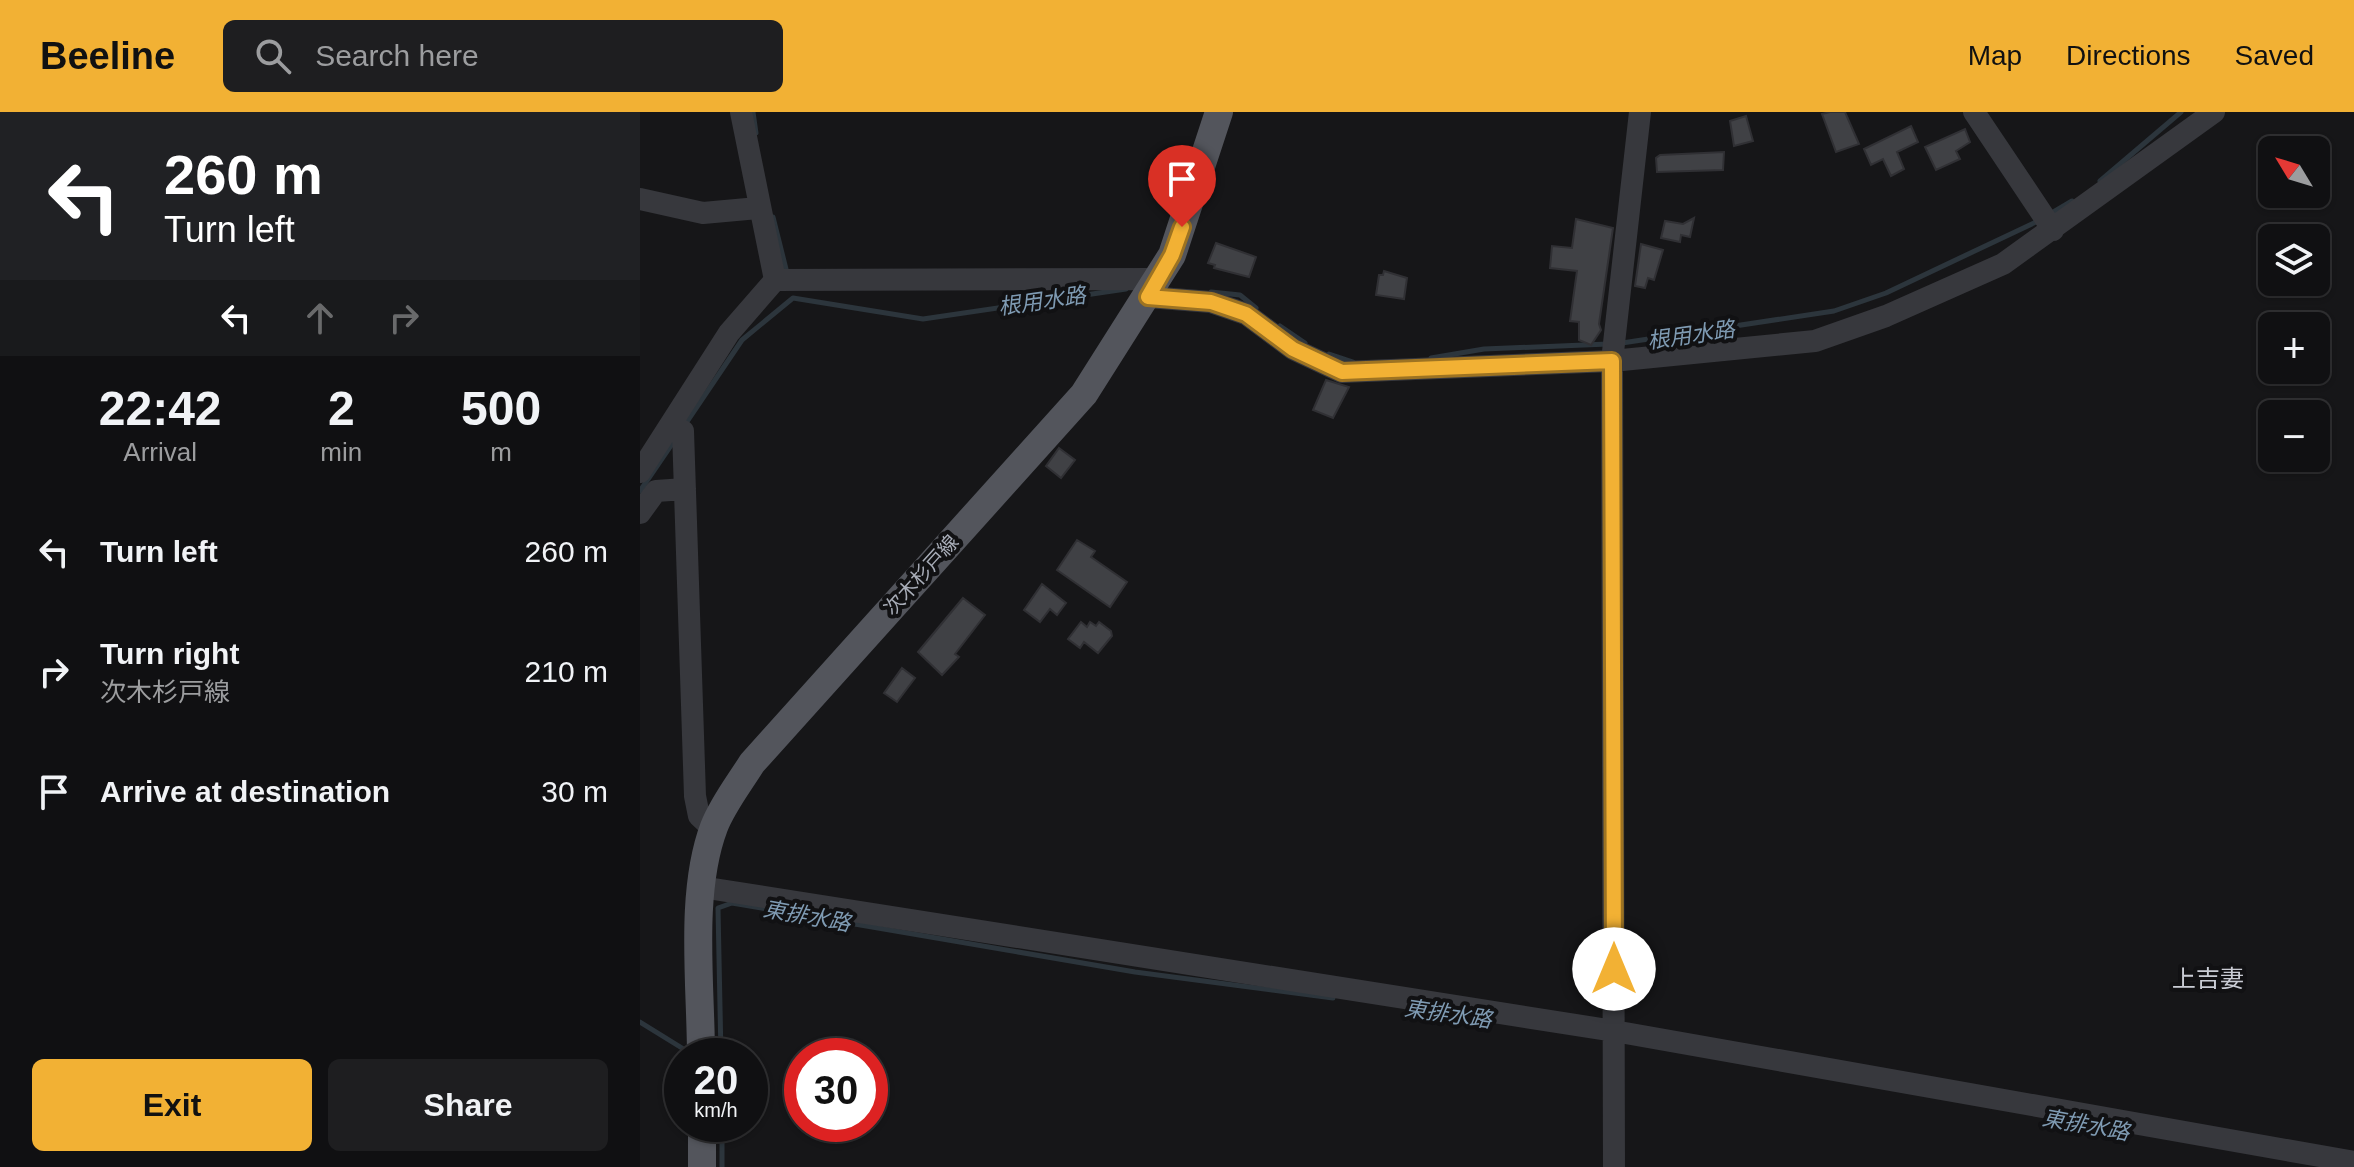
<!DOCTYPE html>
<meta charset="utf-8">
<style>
body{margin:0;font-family:Arial,"Noto Sans JP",sans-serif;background:#1e1e20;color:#f1f3f6;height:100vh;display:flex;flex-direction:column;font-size:30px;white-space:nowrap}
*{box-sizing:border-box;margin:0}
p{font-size:26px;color:#9c9d9f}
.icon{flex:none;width:44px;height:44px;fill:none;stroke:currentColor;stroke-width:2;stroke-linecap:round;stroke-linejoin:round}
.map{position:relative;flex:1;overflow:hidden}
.details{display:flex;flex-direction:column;background:#101012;width:640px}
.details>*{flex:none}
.banner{background:#202124;color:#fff;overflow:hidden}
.needle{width:52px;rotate:308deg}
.buttons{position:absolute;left:1618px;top:24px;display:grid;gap:16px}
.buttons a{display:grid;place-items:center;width:72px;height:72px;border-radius:12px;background:#101012;box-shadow:0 2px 6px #0004,0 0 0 2px #303032;font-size:40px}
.speed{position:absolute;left:24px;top:926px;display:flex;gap:16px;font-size:40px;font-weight:700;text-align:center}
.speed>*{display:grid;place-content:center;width:104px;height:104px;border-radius:50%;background:#101012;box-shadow:0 2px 6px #0004,0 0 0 2px #303032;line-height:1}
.speed small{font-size:20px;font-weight:400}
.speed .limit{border:12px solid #d22;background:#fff;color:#111}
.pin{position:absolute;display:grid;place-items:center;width:68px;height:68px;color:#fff;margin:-82px -34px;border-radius:50% 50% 50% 0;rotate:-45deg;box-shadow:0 0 8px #0007}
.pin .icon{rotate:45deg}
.me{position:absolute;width:88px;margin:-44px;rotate:0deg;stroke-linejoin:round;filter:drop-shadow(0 0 6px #0008)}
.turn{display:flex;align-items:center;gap:28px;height:168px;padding:0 32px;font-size:36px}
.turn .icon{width:104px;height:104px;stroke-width:2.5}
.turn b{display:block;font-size:56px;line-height:68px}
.lanes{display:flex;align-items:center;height:76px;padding:0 32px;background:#0003;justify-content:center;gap:40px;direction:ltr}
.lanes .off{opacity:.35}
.eta{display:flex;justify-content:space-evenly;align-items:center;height:136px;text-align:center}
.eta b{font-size:48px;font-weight:700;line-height:56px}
.action{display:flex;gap:16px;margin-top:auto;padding:16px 32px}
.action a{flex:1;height:92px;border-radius:12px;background:#f2b134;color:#111;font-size:32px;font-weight:700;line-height:92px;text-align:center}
.action a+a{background:#1e1e20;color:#f1f3f6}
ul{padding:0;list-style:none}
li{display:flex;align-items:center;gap:24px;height:120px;padding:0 32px}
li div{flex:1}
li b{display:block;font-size:30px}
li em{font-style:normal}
header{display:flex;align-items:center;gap:48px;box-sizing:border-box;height:112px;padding:0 40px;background:#f2b134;color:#111}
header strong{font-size:38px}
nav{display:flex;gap:44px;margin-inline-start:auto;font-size:28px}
.search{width:560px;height:72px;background:#1e1e20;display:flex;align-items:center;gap:20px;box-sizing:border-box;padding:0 28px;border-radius:12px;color:#9c9d9f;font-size:30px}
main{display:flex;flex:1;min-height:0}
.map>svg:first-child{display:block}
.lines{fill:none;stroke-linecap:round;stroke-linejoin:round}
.stream{stroke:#2c353c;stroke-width:5}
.building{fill:#404145;stroke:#303034;stroke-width:2}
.minor{stroke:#37383d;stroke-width:22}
.major{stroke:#53555c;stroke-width:28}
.route-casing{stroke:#9d7322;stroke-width:20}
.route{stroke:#f2b134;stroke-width:14}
.labels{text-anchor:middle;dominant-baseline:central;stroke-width:8;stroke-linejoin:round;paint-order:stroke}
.street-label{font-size:20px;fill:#a8adb8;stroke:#111113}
.water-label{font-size:22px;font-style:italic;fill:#7f9bb3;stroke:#111113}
.quarter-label{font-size:24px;fill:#c9ccd4;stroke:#111113}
</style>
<header>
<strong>Beeline</strong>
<div class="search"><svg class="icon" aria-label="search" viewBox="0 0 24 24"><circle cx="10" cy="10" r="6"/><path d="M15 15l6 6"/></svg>Search here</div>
<nav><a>Map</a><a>Directions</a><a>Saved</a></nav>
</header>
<main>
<section class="details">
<div class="banner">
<div class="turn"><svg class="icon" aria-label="left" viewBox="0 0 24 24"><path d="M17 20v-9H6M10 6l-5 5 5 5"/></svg><div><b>260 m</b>Turn left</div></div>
<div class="lanes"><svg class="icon" aria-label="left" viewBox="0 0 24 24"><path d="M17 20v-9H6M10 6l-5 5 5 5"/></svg><svg class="icon off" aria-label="ahead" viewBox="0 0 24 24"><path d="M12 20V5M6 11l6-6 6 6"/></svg><svg class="icon off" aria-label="right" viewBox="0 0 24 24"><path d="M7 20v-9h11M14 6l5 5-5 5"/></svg></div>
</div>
<div class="eta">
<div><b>22:42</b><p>Arrival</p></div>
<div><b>2</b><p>min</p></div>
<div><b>500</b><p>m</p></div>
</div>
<ul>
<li><svg class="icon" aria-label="left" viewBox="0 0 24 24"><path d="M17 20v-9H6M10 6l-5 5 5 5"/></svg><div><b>Turn left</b></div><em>260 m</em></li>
<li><svg class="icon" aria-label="right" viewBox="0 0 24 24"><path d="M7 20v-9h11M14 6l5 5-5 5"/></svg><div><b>Turn right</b><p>次木杉戸線</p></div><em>210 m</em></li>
<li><svg class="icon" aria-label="arrive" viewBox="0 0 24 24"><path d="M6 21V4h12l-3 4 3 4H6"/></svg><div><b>Arrive at destination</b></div><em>30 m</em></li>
</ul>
<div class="action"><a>Exit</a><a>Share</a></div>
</section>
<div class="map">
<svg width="1714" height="1055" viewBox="0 0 1714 1055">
<rect width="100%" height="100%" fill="#161618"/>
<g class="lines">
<path class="stream" d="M113,0L116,21
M1460,69L1541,0
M1410,102L1432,89
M133,105L147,161
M571,180L600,183L616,196
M640,214L665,231
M982,231L1194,199L1246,181L1398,109
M689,242L713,250
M791,246L844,237L968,232
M44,314L102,228L153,186L283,207L486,177
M0,379L34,329
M0,910L50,941
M81,944L78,796L92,791L495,860L693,886
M82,1012V1055"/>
</g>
<path class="building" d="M1190,0H1205L1219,32L1196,40L1182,2Z
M1106,4L1113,29L1094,34L1090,9Z
M1271,14L1278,30L1257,40L1264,57L1251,64L1243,47L1231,53L1224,37Z
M1325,17L1330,30L1316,39L1320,47L1296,58L1285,35Z
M1084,40L1083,58L1017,60L1016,46L1020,43Z
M1054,106L1050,125L1041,123L1040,130L1021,126L1025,109L1043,112Z
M936,107L973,116L959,212L961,218L951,233L939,228V210L930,209L937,159L910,156L912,134L932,136Z
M576,131L616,145L609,165L574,156L575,153L568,151Z
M1001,132L1023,138L1014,168L1008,166L1005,176L995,174Z
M744,159L767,166L764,187L736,183L739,163H743Z
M686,268L709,275L693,306L673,298Z
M419,336L435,348L421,366L406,354Z
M437,428L455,439L451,445L487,470L470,495L417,458Z
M402,472L426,491L417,503L410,497L400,510L384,498Z
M323,486L345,503L315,542L319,545L302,563L278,540Z
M441,510L447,515L450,510L456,514L459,510L471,519L472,524L458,541L444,530L440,536L428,527Z
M262,556L275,566L257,590L244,581Z"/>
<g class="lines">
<path class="minor" d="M101,0L135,168
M1334,0L1413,118
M0,87L63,101L118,96
M508,185L571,190L606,202L653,237L702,260L972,249L1175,229L1246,204L1363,152L1574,0
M31,313L43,319L55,684L59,704L73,717
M0,360L89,221L135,168L520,167
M0,401L16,379L45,377
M61,775L974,919L1714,1050
M974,1055L972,249L1000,0"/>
<path class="major" d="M61,944C61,874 49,781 74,715C83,692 99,672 112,651L444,282L532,143L579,0
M62,1012V1055"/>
</g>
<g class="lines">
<defs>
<path id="route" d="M542,115L532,143L508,185L571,190L606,202L653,237L702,260L972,249L974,857"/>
</defs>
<use href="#route" class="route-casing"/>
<use href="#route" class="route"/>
</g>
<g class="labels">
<g class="street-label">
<text transform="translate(281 463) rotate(-48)">次木杉戸線</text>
</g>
<g class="water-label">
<text transform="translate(402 189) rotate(-8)">根用水路</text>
<text transform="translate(1051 223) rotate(-8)">根用水路</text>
<text transform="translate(167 804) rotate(10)">東排水路</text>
<text transform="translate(808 902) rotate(8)">東排水路</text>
<text transform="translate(1446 1013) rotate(10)">東排水路</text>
</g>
<g class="quarter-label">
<text x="1568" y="866">上吉妻</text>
</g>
</g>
</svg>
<div class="buttons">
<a><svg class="needle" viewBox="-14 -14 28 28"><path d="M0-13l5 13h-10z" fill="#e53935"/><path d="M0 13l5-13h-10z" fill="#9c9d9f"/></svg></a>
<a><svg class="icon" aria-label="layers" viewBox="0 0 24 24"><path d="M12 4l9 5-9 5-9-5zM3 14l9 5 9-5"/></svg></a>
<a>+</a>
<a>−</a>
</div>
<div class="speed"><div>20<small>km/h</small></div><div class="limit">30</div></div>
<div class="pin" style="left:542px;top:115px;background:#d93025"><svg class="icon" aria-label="arrive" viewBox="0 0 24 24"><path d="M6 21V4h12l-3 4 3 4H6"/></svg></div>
<svg class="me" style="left:974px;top:857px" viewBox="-20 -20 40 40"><circle r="19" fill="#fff"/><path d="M0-13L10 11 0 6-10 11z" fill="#f2b134"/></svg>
</div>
</main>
